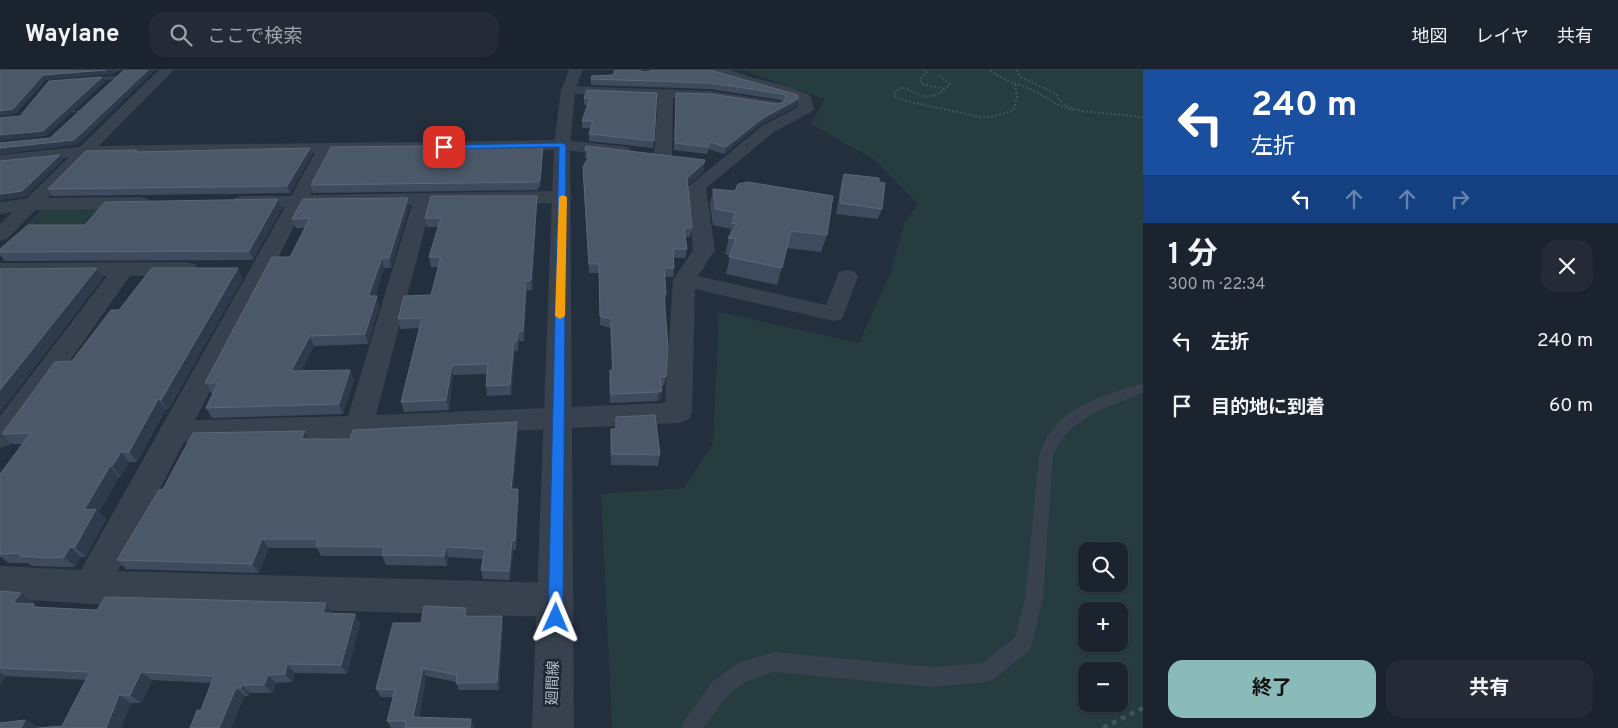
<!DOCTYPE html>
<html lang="ja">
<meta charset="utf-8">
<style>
body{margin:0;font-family:Overpass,"Noto Sans JP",sans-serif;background:#242b36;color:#f1f3f6;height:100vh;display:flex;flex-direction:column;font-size:19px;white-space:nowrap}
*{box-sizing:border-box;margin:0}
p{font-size:16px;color:#a0a4aa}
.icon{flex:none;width:28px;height:28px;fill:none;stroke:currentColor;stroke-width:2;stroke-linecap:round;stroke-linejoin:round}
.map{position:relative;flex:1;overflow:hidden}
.sheet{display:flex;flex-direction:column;background:#1b232e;width:475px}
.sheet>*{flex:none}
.top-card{background:#1a4fa0;color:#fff;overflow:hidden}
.tools{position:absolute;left:1078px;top:472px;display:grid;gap:10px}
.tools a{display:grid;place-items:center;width:50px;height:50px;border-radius:10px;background:#1b232e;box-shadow:0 1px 4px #0004,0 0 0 1px #39404a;font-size:25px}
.pin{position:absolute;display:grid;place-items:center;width:42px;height:42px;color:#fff;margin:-21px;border-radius:10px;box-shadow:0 2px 8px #0006}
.me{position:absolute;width:55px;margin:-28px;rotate:1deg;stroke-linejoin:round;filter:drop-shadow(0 0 4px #0008)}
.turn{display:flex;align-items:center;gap:18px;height:105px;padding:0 25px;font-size:22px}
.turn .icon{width:65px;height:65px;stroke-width:2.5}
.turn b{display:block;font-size:35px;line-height:42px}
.lanes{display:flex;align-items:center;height:48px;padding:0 25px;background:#0003;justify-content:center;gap:25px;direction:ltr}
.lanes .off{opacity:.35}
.round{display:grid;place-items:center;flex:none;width:52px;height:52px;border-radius:15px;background:#242b36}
.headline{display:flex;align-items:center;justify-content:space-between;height:85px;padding:0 25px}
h1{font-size:30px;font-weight:700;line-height:38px}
.primary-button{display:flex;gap:10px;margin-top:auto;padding:10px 25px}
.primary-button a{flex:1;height:58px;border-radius:15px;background:#8bbbb9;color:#111;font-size:20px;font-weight:700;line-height:58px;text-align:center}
.primary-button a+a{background:#242b36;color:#f1f3f6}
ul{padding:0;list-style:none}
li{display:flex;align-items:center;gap:15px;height:65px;padding:0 25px}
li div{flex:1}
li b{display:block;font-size:19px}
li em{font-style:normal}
header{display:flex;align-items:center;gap:30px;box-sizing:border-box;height:70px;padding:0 25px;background:#1b232e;border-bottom:1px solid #39404a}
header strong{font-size:24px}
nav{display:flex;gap:28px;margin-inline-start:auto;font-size:18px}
.search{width:350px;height:45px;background:#242b36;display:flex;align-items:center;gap:12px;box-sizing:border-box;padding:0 18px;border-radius:15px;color:#a0a4aa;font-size:19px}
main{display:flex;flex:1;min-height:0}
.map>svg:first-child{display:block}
.green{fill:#263c3f;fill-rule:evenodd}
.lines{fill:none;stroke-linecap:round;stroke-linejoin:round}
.path-far1{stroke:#3f5557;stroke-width:2;stroke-dasharray:2 2;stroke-linecap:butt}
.path{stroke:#3f5557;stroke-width:4.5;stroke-dasharray:5 5;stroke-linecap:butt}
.service{fill:#38414e;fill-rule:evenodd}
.minor{fill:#38414e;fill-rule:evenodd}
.tertiary{fill:#38414e;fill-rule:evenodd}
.wall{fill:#3f4b5c}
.shaded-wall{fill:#2f3b4b}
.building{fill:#4b5868;stroke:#5c6777}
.route{fill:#1a73e8;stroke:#114b97}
.slow{fill:#f59e0b}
.labels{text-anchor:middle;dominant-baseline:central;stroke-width:5;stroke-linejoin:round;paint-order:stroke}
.street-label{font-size:15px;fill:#b4bcc9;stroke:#1d2633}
</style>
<header>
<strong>Waylane</strong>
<div class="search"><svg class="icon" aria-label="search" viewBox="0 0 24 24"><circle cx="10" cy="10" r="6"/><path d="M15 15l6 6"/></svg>ここで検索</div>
<nav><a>地図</a><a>レイヤ</a><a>共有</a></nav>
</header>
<main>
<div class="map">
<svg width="1143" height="658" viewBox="0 0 1143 658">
<rect width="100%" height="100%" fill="#242f3e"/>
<path class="green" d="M741,0H1143V658H612L601,424L684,418L713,373L719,242L859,273L890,204L905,152L918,134L876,91L811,54L825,29ZM1086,481H1119V514H1086ZM1086,541H1119V574H1086ZM1086,601H1119V634H1086Z
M124,136L101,160L18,163L44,137Z"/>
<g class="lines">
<path class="path-far1" d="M923,0L927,2L920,9L922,14L945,19
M990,0C1002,11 1017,13 1032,20C1047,27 1057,37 1074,40
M1017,0L1020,7L1055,23L1060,31L1067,36L1082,41L1143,47
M939,6L950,14C929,34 924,26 902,17L895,22L894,26L906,31L980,47H990L1013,41L1017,27L1015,14
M69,42L81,41"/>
<path class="path" d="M1103,658L1143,638"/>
<path class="service" d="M117,6L120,8L119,9L85,12L82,10L85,8Z
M1143,313V323C1107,337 1070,347 1053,385L1043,528L1032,573L1030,580L994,609L987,612L932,617L774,602C733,613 727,625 704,658H681L684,651L712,612L738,593L774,582L932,597L983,593L1015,567L1025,528L1039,385C1043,374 1048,364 1056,355C1077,332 1114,322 1143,313Z"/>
<path class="minor" d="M706,0H730L754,8L790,17L810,25L814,39L811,42L774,62L706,118L715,180L698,206L826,235L839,202L847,200L855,202L858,207L842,249L834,251L695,219L692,343L688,350L678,353L359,368L184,372L118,501L556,513L569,518L574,530L569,542L556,547L91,534L0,528V496L81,500L285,137L242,138L235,136L232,132L235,128L242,126H291L315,83L87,86L0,95V85L87,76L562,70L629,77L631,81L629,85L623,86L562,80L332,83L310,125L563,121L570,123L572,127L570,131L563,133L431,135L376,345L665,333L673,210L693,180L688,117L762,56L798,37V30L793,28L708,3ZM412,135L348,346L195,350L304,137Z
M568,16L710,21L776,31L781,32L783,35L781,38L776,39L710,29L673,28L672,85L669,89H657L654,85L658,28L563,23L561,20L563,17Z
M141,127L148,129L151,133L148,137L141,139L31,140L0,144V132L31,128Z
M187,192L195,194L198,199L195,204L187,206H130L10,375L0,378V346L107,206L0,207V193Z"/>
<path class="tertiary" d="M159,0H174L7,169L0,171V154Z
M569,0H583L575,20L570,75L574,658H532L554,75L561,20Z"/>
</g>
<path class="wall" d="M615,0L798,25V29L796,36L761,54L724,84L709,79L707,84L674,80L676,23L777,34L783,33L781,30L710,19L591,15V9L613,5Z
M657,23L653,78L589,71V64L591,58H582V51L587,35H584V28Z
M543,75V82L540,117H538V120L313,123L311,115L428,76L429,79H471Z
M310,78L312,85L290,123L52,126L48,119L138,82Z
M585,80L704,98L703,102L688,115L692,158L690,167H685L687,179L685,188H674V198L673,207H665L666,224L665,233H664L666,307L664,316H661L662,321L661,330L657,331L610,333L609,310L610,300H612L610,258L600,255L599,203H589L583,105V97L587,90V88H585Z
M844,104L879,112L882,139L878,149L836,144L841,114Z
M713,119L827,165L821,182L787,178L777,215L726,204L730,186L725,184L731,159L713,155L710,135Z
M278,129L282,138L253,190L5,191L0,185V182L85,155Z
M537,135L532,220L527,221L524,271H519L518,281H515L511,325L487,326L486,316L487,304L453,305L449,340L404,342L401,332L419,258L400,259L398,249L431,225L438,197H431L429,187L438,157H427L425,148Z
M409,137L391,198H384L375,226L379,236L368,274L314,276L301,301L350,300L354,310L343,344L212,348L206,338L213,323H211L205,313L290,187L305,158H296L292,149Z
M243,208L168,340L166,339L137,392H129L121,407H119L99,442L106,449L86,487H81L75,497H62L32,496L28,493H9L1,487H0V404L22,374H13L2,364L72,291L119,240Z
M616,347L660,385L658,396L611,395L610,370L611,359H615Z
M517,352L518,362L513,419L519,429L516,480H513L510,510L483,509L481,500L483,489L448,487L447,496L386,495L382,486H321L317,478H269L259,503L126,499L117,490L163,419L309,369H350Z
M0,521L34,532L33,534L38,537L97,540L332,543L331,544L360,553L347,604L295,603L292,612L276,613L272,623H250L249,626H245L201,640L211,613L152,610L141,633H131L121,658H0L25,650L39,658L62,656L86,610L6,606L0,616Z
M468,546L503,554L499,620H459L456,612L426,606L419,647L474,656L473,658H391L387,651L393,627H381L376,619L421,553Z"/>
<path class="shaded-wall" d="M106,0H120L114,4L46,10L16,44L0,47V41L43,5Z
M148,0H155L77,75L0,84V78L74,70Z
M102,7L105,12L46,66L0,71V65Z
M798,29L796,36L761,54L724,84L726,77L763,48Z
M543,75V82L540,117V110Z
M310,78L312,85L290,123L287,116Z
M60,85L63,90L25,127L0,130V124Z
M705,90L703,102L686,117L687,108Z
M537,126V135L532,220L531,210Z
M408,128L409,137L391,198L389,188Z
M278,129L282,138L253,190L249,181Z
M382,188L384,198L372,234L369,224Z
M97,198L103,208L0,343V320Z
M238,198L243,208L168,340L161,330Z
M526,211L527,221L524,271L523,261Z
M377,226L379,236L368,274L365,264Z
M518,261L519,271L518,281L517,271Z
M310,266L314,276L296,311L291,301Z
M514,271L515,281L511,325L510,315Z
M452,295L453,305L449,340L446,330Z
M350,300L354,310L343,344L339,334Z
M662,321L661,330L657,331L659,322Z
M158,329L166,339L137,392L129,382Z
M517,352L518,362L512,429L511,419Z
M305,361L310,371L301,369Z
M121,382L129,392L121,407L112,396Z
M110,396L119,407L99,442L106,449L86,487L75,477L84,440Z
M518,419L519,429L516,480L515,471Z
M262,469L269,478L259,503L252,494Z
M512,470L513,480L510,510L509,501Z
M70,477L81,487L75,497L64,487Z
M446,477L448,487L447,496L444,486Z
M21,523L34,532L27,543L13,533Z
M326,533L332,543L329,553L323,543Z
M466,538L468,546H465Z
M355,544L360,553L347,604L341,595Z
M502,546L503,554L499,620L497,612Z
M287,594L295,603L292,612L285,604Z
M423,598L426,606L417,654L413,647Z
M141,602L152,610L141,633L130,625Z
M0,603L6,606L0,616Z
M268,605L276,613L272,623L264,615Z
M241,615L250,623L249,626L241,618Z
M236,618L245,626L231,658H219Z
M119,625L131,633L121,658H106Z
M471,649L474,656L473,658H470Z
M25,650L40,657L39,658H21Z"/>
<path class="building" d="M0,0H106L43,5L13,39L0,41Z
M124,0H148L74,70L0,78V73L50,68Z
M615,0H637L645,2L655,0H710L798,25V29L763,48L726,77L710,72L708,77L675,73L676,23L711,24L777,34L784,32L786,27L783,24L711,13L591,9L592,6L613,5Z
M102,7L43,61L0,65V48L20,46L49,11Z
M587,20L657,23L654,71L589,64L593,51H582L590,28H584Z
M543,75L540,110L538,109V112L311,115L331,77L428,76V79H471V76Z
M586,76L705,90L704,93L687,108L692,158H684L687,179H673L674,198H664L666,224H664L668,278L666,307L660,306L662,321L659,322L611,324L610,300H613L611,249L600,246L599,194H589L583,97L590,84H587L590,80H585Z
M310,78L287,116L48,119L86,81L137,80L135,82Z
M60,85L22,121L0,124V91Z
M844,104L879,108V112L885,113L882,139L840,133Z
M748,112L833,126L827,165L791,161L782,198L729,187L736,169L728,168L737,154L732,153L736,143L716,139L713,119L735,121L738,114Z
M431,126H537L531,210L526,211L523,261H518L517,271H514L510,315L486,316L488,294L452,295L446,330L401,332L422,248L398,249L404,226L431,225L441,187H429L441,148H425Z
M408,128L389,188H382L369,224L370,226H377L365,264L310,266L291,301L350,300L339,334L206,338L218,313H205L272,187H290L310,148L292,149L303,129Z
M278,129L249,181L0,182V179L28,155H85L105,132Z
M97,198L0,320V199Z
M152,198H238L161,330L158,329L129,382H121L112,396H110L84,440L96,439L75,477H70L64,487L51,488L20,486L21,483H20L0,484V479L1,477H0V404L31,363L2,364L55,292L72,291L111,240H119Z
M655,345L660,385L612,384L611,359H616V347Z
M517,352L511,419H518L515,471L512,470L509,501L481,500L485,479L446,477L444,486L382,485L384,477L316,476L318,469H262L252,494L117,490L159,420L163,419L193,363L305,361L301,369H350L353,360Z
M0,521L21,523L13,533L34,534L32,537L97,540L105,527L326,533L323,543L355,544L341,595L287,594L285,604L268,605L264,615H241V618H236L219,658H190L197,640H201L214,606L141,602L130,625H119L106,658H38L62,656L90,602L0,598Z
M424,536L466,538L465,546H502L497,612L456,613L457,605L423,598L413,647L471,649L470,658H405L406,651H387L395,620L376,619L393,553H421Z
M25,650L21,658H0V653Z"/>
<path class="route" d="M562,73L566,75L563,548L561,553L556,555L550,553L548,548L559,77L444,79L441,77L444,75Z"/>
<path class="slow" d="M563,125L567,127L565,246L560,249L555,246L559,127Z"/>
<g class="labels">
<g class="street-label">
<text transform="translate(554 613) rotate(-88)">廻間線</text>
</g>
</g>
</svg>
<div class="tools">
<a><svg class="icon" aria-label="search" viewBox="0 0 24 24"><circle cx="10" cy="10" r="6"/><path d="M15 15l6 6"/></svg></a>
<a>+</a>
<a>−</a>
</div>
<div class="pin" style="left:444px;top:77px;background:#d93025"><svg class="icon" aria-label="arrive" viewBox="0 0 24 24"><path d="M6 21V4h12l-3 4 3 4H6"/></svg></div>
<svg class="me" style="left:556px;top:548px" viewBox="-20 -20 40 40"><path d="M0-17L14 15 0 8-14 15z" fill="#1a73e8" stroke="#fff" stroke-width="4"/></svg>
</div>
<section class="sheet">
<div class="top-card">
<div class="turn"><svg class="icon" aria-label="left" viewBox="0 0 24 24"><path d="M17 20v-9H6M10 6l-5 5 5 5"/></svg><div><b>240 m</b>左折</div></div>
<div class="lanes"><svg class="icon" aria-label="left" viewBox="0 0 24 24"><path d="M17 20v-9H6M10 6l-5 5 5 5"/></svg><svg class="icon off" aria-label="ahead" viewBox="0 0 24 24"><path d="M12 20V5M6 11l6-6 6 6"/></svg><svg class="icon off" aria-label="ahead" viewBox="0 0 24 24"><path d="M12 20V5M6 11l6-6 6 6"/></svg><svg class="icon off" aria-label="right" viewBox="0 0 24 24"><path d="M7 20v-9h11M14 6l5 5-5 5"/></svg></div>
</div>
<div class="headline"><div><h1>1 分</h1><p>300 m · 22:34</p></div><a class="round"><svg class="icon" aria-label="close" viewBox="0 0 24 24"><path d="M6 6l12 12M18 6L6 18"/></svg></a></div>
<ul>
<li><svg class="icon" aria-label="left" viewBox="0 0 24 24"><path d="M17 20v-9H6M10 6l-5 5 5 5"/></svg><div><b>左折</b></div><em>240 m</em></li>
<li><svg class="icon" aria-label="arrive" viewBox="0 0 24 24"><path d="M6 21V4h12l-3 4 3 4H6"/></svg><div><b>目的地に到着</b></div><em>60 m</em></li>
</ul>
<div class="primary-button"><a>終了</a><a>共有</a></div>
</section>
</main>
